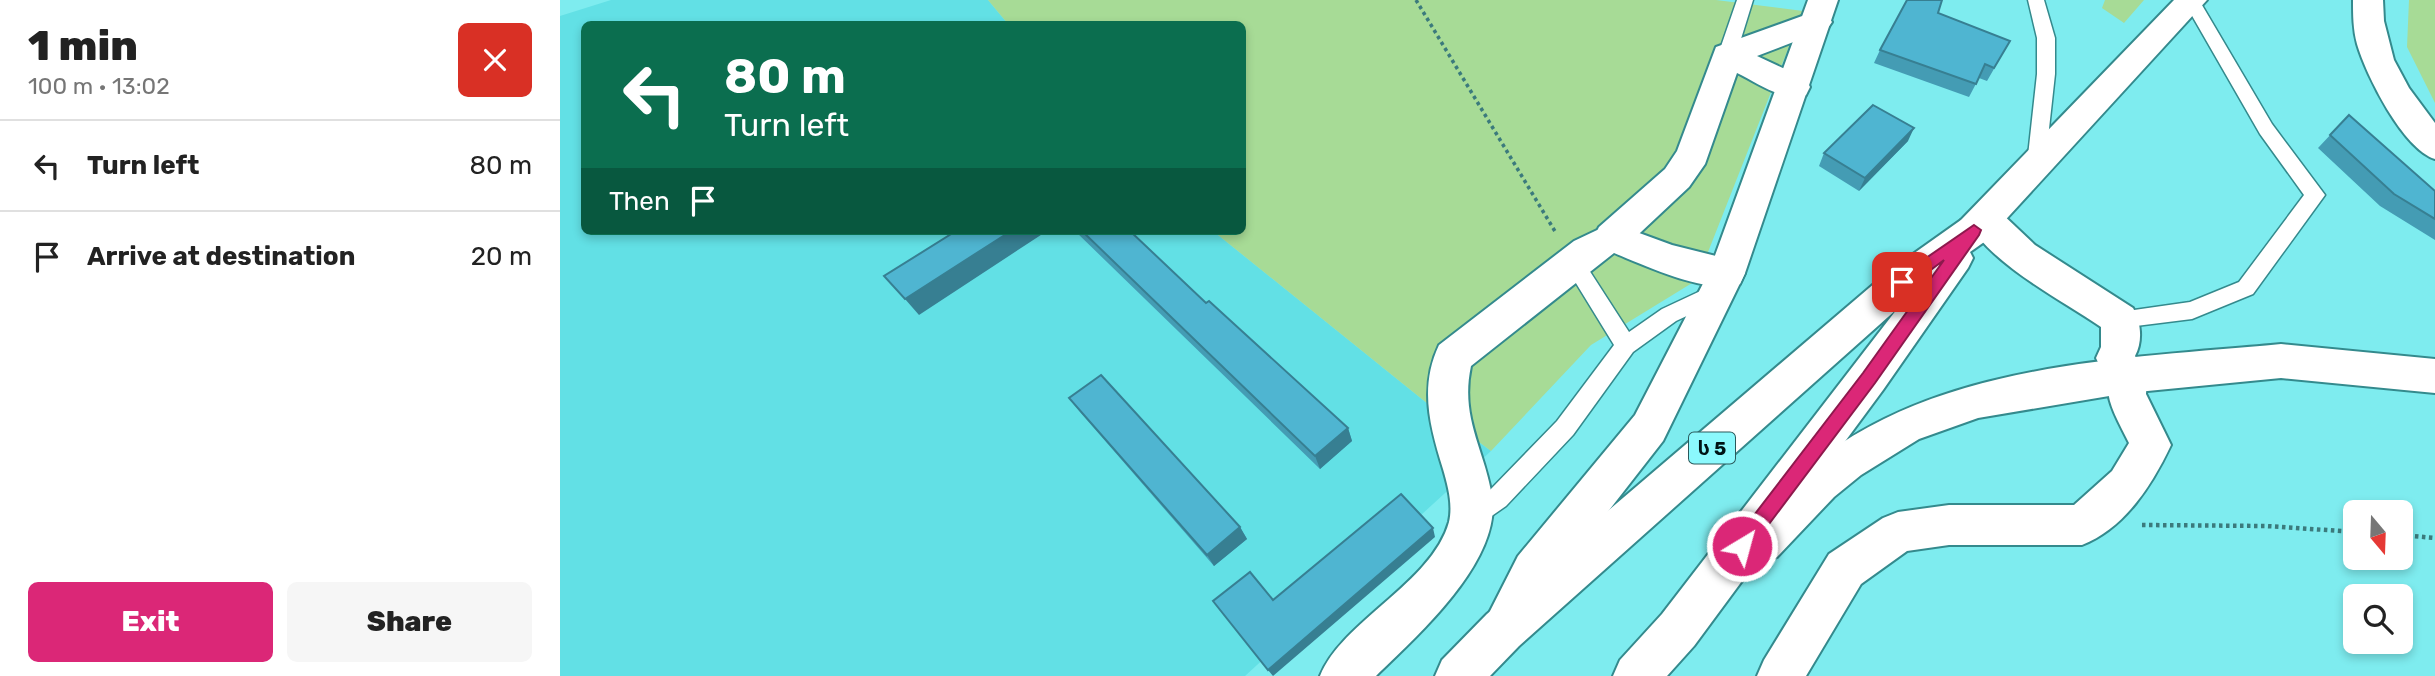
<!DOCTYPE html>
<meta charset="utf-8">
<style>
body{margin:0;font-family:Rubik,"Noto Sans Georgian",sans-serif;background:#f6f6f6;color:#222;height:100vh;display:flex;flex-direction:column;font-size:26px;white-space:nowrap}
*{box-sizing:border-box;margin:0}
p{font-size:23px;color:#767676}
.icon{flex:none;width:38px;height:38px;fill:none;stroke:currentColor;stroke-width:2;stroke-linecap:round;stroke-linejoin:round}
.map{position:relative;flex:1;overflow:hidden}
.sheet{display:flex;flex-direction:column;background:#fff;width:560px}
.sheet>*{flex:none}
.banner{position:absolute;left:21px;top:21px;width:665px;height:214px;border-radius:10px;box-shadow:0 4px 10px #0003;background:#0b6e4f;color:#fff;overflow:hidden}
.needle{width:46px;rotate:161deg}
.tools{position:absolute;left:1783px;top:500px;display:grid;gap:14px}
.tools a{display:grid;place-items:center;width:70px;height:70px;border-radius:10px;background:#fff;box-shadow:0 4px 10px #0003;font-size:35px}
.pin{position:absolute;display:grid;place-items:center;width:60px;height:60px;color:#fff;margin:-30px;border-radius:14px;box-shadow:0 4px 10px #0006}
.me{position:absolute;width:77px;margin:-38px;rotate:37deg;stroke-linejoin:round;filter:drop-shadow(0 0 5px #0008)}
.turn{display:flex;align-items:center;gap:24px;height:147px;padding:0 28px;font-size:32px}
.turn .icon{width:91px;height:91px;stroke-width:2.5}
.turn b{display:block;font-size:49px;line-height:60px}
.then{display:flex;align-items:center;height:66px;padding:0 28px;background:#0003;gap:14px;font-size:26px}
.round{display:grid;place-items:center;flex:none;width:74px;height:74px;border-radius:10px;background:#f6f6f6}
.summary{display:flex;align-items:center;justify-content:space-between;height:119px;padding:0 28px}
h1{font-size:42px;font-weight:800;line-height:52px}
.action{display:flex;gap:14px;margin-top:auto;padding:14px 28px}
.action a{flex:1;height:80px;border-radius:10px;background:#db2777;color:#fff;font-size:28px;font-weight:800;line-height:80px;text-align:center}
.action a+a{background:#f6f6f6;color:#222}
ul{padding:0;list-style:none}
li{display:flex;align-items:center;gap:21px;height:91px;padding:0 28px;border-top:2px solid #e0e0e0}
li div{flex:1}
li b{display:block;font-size:26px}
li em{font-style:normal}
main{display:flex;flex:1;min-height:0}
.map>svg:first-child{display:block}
.built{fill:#62e0e5}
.green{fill:#a7db96}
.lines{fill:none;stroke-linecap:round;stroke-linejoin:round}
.service-casing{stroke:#348a8d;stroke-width:3}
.minor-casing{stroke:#348a8d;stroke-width:4}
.tertiary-casing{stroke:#348a8d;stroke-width:4}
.trunk-casing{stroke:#348a8d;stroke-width:4}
.motorway-casing{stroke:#348a8d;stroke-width:4}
.path-far1{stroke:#3b7a7c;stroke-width:3.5;stroke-dasharray:3.5 3.5;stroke-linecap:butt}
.path{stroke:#3b7a7c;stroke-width:4.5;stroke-dasharray:3.5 3.5;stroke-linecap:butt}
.service{fill:#fff;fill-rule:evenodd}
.minor{fill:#fff;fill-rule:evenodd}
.tertiary{fill:#fff;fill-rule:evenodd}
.trunk{fill:#fff;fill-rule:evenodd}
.motorway{fill:#fff;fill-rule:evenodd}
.wall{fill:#449cb4}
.shaded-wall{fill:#377f92}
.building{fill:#4fb5d1;stroke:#377f92;stroke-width:2}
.route{fill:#db2777;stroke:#8e194d;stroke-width:2}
.labels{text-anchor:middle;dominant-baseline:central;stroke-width:6;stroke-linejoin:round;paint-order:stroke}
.shield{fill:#8bf9fd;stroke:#2a595b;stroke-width:2}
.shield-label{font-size:19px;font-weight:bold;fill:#001415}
</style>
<main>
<section class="sheet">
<div class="summary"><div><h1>1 min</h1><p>100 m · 13:02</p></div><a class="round" style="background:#d93025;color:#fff"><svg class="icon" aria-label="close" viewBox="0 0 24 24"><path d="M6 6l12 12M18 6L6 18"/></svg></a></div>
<ul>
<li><svg class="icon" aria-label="left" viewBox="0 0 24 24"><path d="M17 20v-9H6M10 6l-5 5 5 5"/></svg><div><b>Turn left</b></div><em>80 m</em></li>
<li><svg class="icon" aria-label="arrive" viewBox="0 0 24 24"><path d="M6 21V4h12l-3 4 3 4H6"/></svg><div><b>Arrive at destination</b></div><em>20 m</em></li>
</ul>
<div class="action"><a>Exit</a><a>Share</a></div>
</section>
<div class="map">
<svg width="1875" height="676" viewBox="0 0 1875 676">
<rect width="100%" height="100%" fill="#7eecef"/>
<path class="built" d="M51,0H428L448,24H24V231H653L868,404L931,451L685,676H0V16Z"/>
<path class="green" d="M428,0H1156L1243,11L1137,280L1031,345L931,451L868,404L653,231H682V24H448Z
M1545,0H1584L1564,23L1542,8Z
M1849,0H1875V103L1847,47Z"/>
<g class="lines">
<defs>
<path id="service" d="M1177,0H1193L1176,55L1167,61L1158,55Z
M1468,0H1484L1495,38V74L1485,165L1476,172L1467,165L1477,74V38Z
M1623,0H1639L1712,124L1765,195L1693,294L1632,319L1560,328L1553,325L1550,319L1553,313L1630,302L1679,282L1744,195L1700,134Z
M1013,254L1020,256L1069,332L1102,309L1149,287L1156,285L1163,287L1166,293L1163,299L1116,321L1073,352L1013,435L946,506L913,529L905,526L901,518L905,510L930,490L997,421L1054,345L1003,262L1006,256Z"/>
<path id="minor" d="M1256,11L1267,15L1272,22L1267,29L1197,56L1246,79L1250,87L1246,95C1222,102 1198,83 1177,73L1145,164L1129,187L1065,247L1052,251L1039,247L1034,237L1039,227L1105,169L1117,151L1156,47Z
M1425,206L1438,210L1475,245L1573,308C1581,322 1583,341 1575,356L1587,376L1581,388C1555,398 1546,380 1536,358L1541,347V327C1500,299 1430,264 1407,220L1412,210Z"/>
<path id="tertiary" d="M1052,223L1112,245L1180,262L1185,273L1180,284C1148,295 1086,266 1054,253L911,366C900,418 924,448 932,496C942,561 858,635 816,676H760C782,621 872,583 889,522C893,505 888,486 883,469C870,427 859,387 879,345L1014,241Z
M1567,359L1581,364L1587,376L1586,394L1611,445C1592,485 1565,528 1522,545H1389L1347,551L1301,584L1246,676H1197L1204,660L1269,554L1323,518L1338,512L1389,505H1514L1552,471L1569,443C1556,416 1539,393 1553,364Z"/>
<path id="trunk" d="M1248,0H1278L1185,273L1103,441L990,586L963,639L947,646L931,639L924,623L958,556L1075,415L1149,272Z
M1614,0H1647L1427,240L1414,244L1401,240L1396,230L1401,220Z
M1793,0H1823L1824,21L1834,60L1849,88L1875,123V159C1843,149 1806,75 1797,44C1793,29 1793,15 1793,0Z
M1721,344L1875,359V393L1721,378L1567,393L1418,418L1359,439L1301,475L1274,497L1217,557L1202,563L1187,557L1180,542C1190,521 1208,506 1224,490C1351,362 1552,360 1721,344Z"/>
<path id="motorway" d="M1414,216L1427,220L1432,230L1427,240L1410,252L1413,258L1408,268L1323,390L1134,646L1107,676H1053L1060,660L1102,614L1337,309L959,646L930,676H875L882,660L927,614L1329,271L1401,220Z"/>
</defs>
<use href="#service" class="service-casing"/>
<use href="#minor" class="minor-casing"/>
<use href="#tertiary" class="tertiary-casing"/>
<use href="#trunk" class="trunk-casing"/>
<use href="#motorway" class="motorway-casing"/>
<path class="path-far1" d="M856,0L996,233"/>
<path class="path" d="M1582,525L1706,526L1796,532
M1841,535L1875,538"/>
<use href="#service" class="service"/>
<use href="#minor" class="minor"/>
<use href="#tertiary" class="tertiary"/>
<use href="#trunk" class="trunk"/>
<use href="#motorway" class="motorway"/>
</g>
<path class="wall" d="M1378,13L1450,41L1427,81L1419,78L1409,97L1314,63L1320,50Z
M1789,115L1875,191V240L1820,206L1758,148Z
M1348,141L1299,191L1259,166L1264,153Z
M515,231H570L646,303L788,428L792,441L760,469Z
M509,398L680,527L687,539L654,566L520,412Z"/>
<path class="shaded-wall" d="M1354,128L1348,141L1299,191L1305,178Z
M451,231H487L359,315L345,299Z
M788,428L792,441L760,469L755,456Z
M680,527L687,539L654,566L647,555Z
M873,528L875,537L713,676L708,670Z"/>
<path class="building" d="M1347,0H1382L1378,13L1450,41L1434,68L1425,64L1416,84L1320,50Z
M1313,105L1354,128L1305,178L1264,153Z
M1789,115L1875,191V219L1834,194L1770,135Z
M396,231H451L345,299L324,276Z
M522,231H570L646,303L649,301L788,428L755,456Z
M541,375L680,527L647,555L509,398Z
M841,494L873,528L708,670L653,601L690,572L713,600Z"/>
<path class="route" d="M1414,225L1421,230L1419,235L1315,383L1188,552L1182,554L1175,552L1173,546L1175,540L1303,373L1384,260L1348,287H1337V278Z"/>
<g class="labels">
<rect class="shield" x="1129" y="432.5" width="46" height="31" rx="5"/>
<g class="shield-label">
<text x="1152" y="448">ს 5</text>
</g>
</g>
</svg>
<div class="tools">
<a><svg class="needle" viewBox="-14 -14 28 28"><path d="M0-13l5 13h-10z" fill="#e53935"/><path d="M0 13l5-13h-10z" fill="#767676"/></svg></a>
<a><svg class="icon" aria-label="search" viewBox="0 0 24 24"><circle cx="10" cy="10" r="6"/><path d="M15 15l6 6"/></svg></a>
</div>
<div class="pin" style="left:1342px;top:282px;background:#d93025"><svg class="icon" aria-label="arrive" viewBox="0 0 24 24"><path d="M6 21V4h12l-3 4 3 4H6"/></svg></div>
<svg class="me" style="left:1182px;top:546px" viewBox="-20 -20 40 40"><circle r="17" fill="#db2777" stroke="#fff" stroke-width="3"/><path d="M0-11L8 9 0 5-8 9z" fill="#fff"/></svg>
<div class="banner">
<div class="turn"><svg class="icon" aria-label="left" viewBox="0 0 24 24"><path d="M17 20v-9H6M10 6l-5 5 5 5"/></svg><div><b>80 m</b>Turn left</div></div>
<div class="then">Then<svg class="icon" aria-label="arrive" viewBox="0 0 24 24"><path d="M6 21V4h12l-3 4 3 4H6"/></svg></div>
</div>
</div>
</main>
